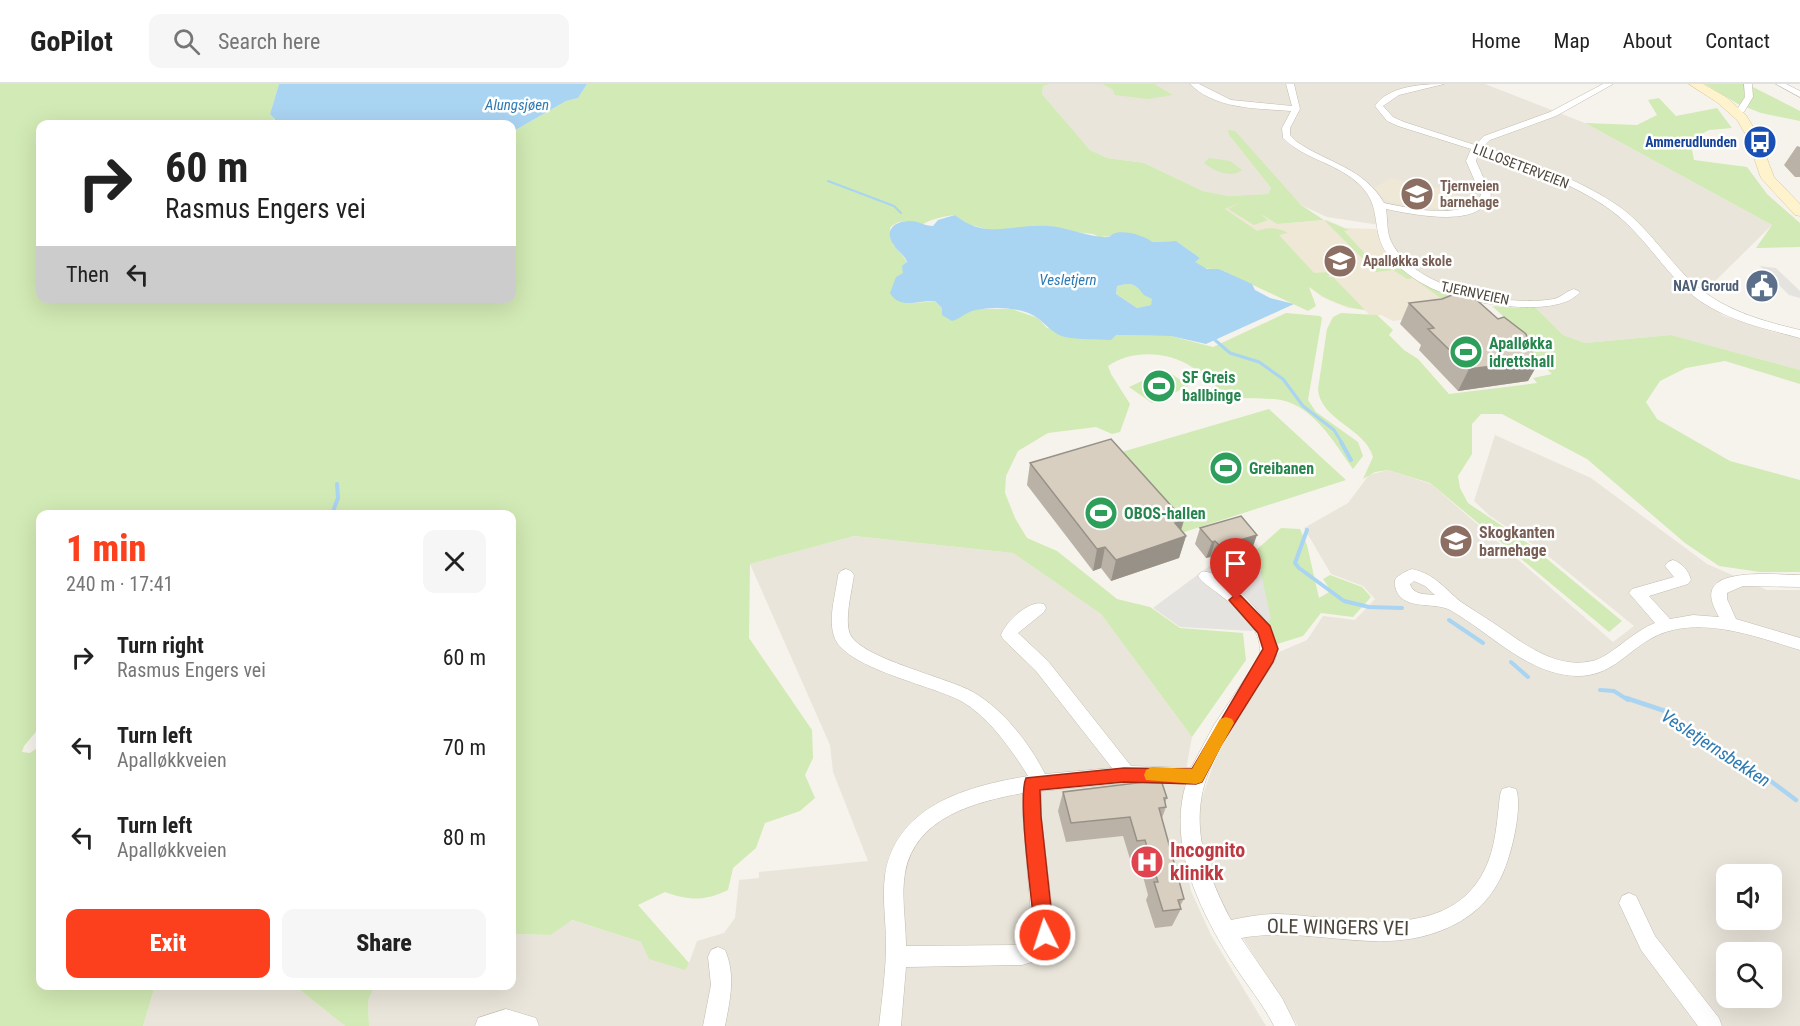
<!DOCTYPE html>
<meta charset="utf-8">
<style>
body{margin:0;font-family:"Roboto Condensed",sans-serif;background:#f6f6f6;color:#222;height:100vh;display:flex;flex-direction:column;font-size:22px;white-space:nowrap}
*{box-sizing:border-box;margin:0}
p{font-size:20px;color:#767676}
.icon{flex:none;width:33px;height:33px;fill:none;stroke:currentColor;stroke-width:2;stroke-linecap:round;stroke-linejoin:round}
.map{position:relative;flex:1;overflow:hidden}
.side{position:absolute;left:36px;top:426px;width:480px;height:480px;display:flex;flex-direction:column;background:#fff;border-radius:12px;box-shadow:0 6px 24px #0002}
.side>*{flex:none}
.top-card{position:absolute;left:36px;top:36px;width:480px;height:183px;border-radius:12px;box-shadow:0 6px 24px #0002;background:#fff;color:#222;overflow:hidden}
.fabs{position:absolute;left:1716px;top:780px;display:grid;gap:12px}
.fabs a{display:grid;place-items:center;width:66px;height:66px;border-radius:12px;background:#fff;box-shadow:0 6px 24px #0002;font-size:30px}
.pin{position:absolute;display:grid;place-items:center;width:51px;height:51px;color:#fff;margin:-62px -26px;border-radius:50% 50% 50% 0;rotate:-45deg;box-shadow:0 0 6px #0007}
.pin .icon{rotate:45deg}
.me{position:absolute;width:66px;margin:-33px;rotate:356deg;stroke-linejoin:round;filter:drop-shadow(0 0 4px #0008)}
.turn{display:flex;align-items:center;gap:21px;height:126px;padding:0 30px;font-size:27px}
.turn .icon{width:78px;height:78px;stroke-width:2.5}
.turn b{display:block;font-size:42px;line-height:51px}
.then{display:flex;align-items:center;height:57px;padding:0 30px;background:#0003;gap:12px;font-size:22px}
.round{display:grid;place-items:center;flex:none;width:63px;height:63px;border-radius:12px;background:#f6f6f6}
.headline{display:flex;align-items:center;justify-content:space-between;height:102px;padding:0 30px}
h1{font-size:36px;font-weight:800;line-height:45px;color:#fc3f1d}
.button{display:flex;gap:12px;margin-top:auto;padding:12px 30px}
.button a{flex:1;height:69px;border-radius:12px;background:#fc3f1d;color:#fff;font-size:24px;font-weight:800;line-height:69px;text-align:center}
.button a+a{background:#f6f6f6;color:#222}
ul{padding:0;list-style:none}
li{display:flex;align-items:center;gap:18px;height:90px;padding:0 30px}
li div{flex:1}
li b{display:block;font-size:22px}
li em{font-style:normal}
header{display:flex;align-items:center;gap:36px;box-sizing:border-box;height:84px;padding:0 30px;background:#fff;border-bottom:2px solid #e0e0e0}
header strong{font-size:28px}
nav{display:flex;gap:33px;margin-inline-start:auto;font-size:21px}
.search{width:420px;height:54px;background:#f6f6f6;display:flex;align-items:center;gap:15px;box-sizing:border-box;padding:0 21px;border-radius:12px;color:#767676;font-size:22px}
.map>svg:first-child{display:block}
.residential{fill:#eae5da;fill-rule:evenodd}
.education{fill:#efe8d6}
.green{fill:#d2eab5}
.parking{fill:#e5e3e0}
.water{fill:#a9d4f2;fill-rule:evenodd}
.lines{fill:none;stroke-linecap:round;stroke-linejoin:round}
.stream-far3{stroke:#a9d4f2;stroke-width:2}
.stream-far2{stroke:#a9d4f2;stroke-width:3}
.stream-far1{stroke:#a9d4f2;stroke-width:4}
.stream{stroke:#a9d4f2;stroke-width:4.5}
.street-casing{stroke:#c2bbae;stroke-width:1}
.secondary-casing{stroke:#d6c79b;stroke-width:1}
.street{fill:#fff;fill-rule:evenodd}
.secondary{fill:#fff3cd;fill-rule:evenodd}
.wall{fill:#bab2a6}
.shaded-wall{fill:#979187}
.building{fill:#d8cfc1;stroke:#979187;stroke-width:1.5}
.route{fill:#fc3f1d;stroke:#a42913;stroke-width:1.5}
.slow{fill:#f59e0b}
.labels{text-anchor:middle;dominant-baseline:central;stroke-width:5;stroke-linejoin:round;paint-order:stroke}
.far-transit-label{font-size:14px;font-weight:bold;fill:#164399;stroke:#fff;text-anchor:end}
.far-street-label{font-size:14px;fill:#4b4439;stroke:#fff}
.far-education-label{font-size:14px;font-weight:bold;fill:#785e54;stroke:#fff;text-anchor:start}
.far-service-label{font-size:14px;font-weight:bold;fill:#4e5e75;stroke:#fff;text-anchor:end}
.far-water-label{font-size:15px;font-style:italic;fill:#2e7ab2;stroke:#fff}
.leisure-label{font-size:16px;font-weight:bold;fill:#27864d;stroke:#fff;text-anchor:start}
.education-label{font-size:16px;font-weight:bold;fill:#785e54;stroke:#fff;text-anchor:start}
.water-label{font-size:18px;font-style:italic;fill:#2e7ab2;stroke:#fff}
.near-health-label{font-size:20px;font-weight:bold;fill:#be3a42;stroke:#fff;text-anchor:start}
.near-street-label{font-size:20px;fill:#4b4439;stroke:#fff}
</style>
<header>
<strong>GoPilot</strong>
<div class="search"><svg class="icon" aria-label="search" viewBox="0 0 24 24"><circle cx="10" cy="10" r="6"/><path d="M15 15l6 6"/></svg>Search here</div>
<nav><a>Home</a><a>Map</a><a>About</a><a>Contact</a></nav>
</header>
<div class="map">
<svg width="1800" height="942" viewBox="0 0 1800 942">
<rect width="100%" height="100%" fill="#f6f3ec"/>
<path class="residential" d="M1050,0H1102L1113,6L1173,11L1155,0H1485L1585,39L1772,141L1698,214L1724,232L1772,248L1800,254V286L1671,251L1585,259L1563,251L1532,220L1500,219L1437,200L1403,175L1389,156L1386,142L1327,133L1301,121L1229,51L1271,104L1268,110L1229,112L1203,107L1144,79L1107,74L1090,66L1042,10L1043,2Z
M1495,351L1591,394L1707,480L1767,506H1800V942H1298L1224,824L1213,798L1199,752L1198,726L1214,678L1235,639L1279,568L1307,556L1323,532L1355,536L1375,515L1363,502L1331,490L1304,444L1348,419L1369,391L1388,386L1431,400L1613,558L1634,542L1537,463L1490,432L1474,417ZM1726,790H1772V836H1726ZM1726,868H1772V914H1726Z
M854,452L1013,469L1101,530L1192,653L1185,691L1182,735L1184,772L1191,807L1211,851L1266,942H369L368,917L374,902H512V843L514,850L551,851L571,836L641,858L689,879L697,857L724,849L735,834L739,796L759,794V788L868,777L833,688L830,661L750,480Z
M155,902H295L345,942H143Z"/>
<path class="education" d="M1391,94L1423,103L1446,104L1461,113V122L1425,125L1387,117L1374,104Z
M1240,119L1277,140L1327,136L1345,144L1376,145L1385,164L1458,228L1393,237L1381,231L1370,232L1365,226L1348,224L1322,213L1224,125Z"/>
<path class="green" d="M0,0H279L270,30L275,34L270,40H170L164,37L162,38L166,40H40V214H512V48L566,17L578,14L587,0H1050L1043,2L1042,10L1090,66L1107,74L1144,79L1203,107L1229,112L1268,110L1271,104L1229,51L1228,46L1235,47L1301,121L1324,136L1349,146L1344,147L1369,174H1377L1378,176H1364L1324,136L1277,140L1260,130L1268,136L1254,141L1228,125L1240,119L1225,125L1257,147C1267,143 1278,143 1288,149L1279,151L1314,189L1328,188L1331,191L1327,193H1333L1365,226C1343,223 1326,216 1309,203L1316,222L1308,227L1219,185C1210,185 1202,185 1194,178L1200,174L1176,157L1152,158L1114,152L1099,153L1093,150L1067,147L1050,142L990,146L968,140L955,131C945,132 930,135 922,141C911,136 898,135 890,144L893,161C913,178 910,195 914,219L935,217L942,224L968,227L979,225H1012L1038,234L1047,244L1115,251L1171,252L1213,263L1286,229L1320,232L1322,234L1308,316L1316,328L1358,358L1363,372L1353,385C1337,363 1321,334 1295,321C1275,310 1249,318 1232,312C1213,305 1201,286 1183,278C1161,267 1129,267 1108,282L1111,290L1130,320L1120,348L1112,350L1096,343L1048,349L1018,367L1006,392L1005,409L1015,434L1027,454L1057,467L1117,515L1150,523L1180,544L1243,549L1246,576L1192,653L1101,530L1013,469L854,452L750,480L749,554L812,646L813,674L805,691L815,714L800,727L765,739L756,764L733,784L728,806C705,817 689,817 665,808L638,821L689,879L685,886L649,875L641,858L572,836L551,851L514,850L512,843V430H40V643L24,662L22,668L30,669L40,662V902H155L143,942H0Z
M1102,0H1155L1173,11L1148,15L1115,11L1113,6Z
M1705,0H1747L1800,27V37L1761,29L1738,20Z
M1659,14L1676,32L1717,24L1732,44L1709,46L1690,56L1694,76L1747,83L1767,110L1800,139V163L1756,164L1772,141L1585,39L1637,41L1657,31L1648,16Z
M1209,74L1230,77L1242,86C1232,95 1214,87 1204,79Z
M1398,179L1463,212L1442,215L1413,194L1407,195L1393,186L1376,188L1372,183Z
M1126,200C1137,200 1145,207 1153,215L1151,221L1137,224L1116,210L1117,202Z
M1522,220H1532L1563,251L1585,259L1671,251L1800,286V300L1725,277L1686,284L1660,297L1646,318L1657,335L1730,377L1800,396V488H1760L1719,482L1685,459L1587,375L1502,330H1481L1472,340V370L1458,392L1460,404L1468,419L1529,460L1622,537L1609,548L1430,399L1388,386L1375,388L1363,395L1373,373C1365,344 1320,336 1318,305L1327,245L1333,233L1341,229L1377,231L1393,246L1389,251L1404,266L1418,275L1449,310L1537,299L1533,294L1552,290L1508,249L1515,243L1492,222L1520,224Z
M1166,286L1189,302L1152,319L1129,303Z
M1269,325L1346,396L1175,451L1108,372Z
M1281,444L1300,445L1307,461L1319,514L1331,507L1323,495L1330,491L1362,503L1371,513L1353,533L1321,529L1303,552L1274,561L1261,542L1260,494L1256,466Z
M295,902H374L368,917L369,942H345Z"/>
<path class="parking" d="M1760,182L1776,184L1800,207V214L1789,211Z
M1256,466L1271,535L1252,547L1180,543L1153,524L1212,480Z"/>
<path class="water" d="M279,0H587L578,14L566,17L512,48V40H364L360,37H352L349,40H270L275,35L270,30Z
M955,131C987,157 1013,139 1049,142C1065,143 1086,152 1103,153C1110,154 1111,151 1113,150C1122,145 1146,152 1152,158L1176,157L1200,174L1195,178L1207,185H1219L1252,200L1255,206L1270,214L1294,220L1206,260L1171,252L1116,251L1111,256C1097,255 1079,256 1065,253C1054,250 1047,242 1039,235C1023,223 995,222 976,226C967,227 962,234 952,237L942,231V224L935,217C918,216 900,226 890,209L896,193L903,189L902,182L907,178C904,170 897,167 893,160C884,145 895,137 910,137C918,137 925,142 933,142L938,136ZM1126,200C1137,200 1138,204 1144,211L1152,215L1151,221L1137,224L1116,210L1117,202Z"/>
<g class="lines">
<path class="stream-far3" d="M828,97L894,122L901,129"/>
<path class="stream-far2" d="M1215,256L1230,269L1259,278L1283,295L1303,322L1334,346L1342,359"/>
<path class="stream-far1" d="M1341,358L1351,376
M332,430L338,414L337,400
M1307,446L1295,479L1299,484L1344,517L1369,523L1402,524
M1449,536L1483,559
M1511,578L1528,593
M1600,606L1614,607L1628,616"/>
<path class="stream" d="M1626,614L1668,628L1680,640L1697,649L1714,665L1772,698L1796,716"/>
<defs>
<path id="street" d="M1190,0H1199L1231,16L1292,22L1286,0H1294L1300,25L1290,44V51L1297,58C1328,79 1364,84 1384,119C1410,124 1464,138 1481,111L1466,77L1471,65L1398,42L1387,37L1375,22C1388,2 1422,0 1444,0L1399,11L1383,22L1393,33L1404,38L1475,61L1484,52L1550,28L1603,0H1613L1556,32L1490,56L1483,63C1529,78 1577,94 1617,121C1642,138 1660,164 1680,186C1713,223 1754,235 1800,246V254C1758,243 1716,234 1684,204C1659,179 1641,149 1612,127C1574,99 1524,83 1479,68L1476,77L1491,111C1489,115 1486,120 1483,123C1463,141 1410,130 1386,125C1388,137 1386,150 1393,161C1418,206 1507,223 1554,215C1562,213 1566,207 1574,205L1580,208C1557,237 1461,218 1431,204C1415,196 1399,185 1388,171C1370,148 1383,123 1360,101C1338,79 1305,76 1283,54L1282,44L1291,27C1256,24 1217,26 1190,0Z
M1744,0H1752L1753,13L1744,28L1732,29V25L1738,24L1745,13Z
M1776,0H1786L1800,7V13Z
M1673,476C1682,479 1689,487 1691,496L1688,500L1649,512L1670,535L1693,531L1719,533C1715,525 1709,515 1712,506C1719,484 1781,491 1800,491V503L1743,502L1727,509V515L1736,535L1800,554V566C1754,552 1695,529 1650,555C1625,570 1610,592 1578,592C1527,591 1491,549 1450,526C1434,517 1400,528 1395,502C1394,497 1395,494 1400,491C1404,488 1407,487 1412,485C1435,490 1444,504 1461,518C1471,525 1482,531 1492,538C1521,557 1554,586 1592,577C1609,574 1633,547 1655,539L1629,509L1632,505L1674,493L1665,482L1668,478ZM1414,497L1425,502L1435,511C1425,510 1413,511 1410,500Z
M846,485L851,487L854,491C852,506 844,537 850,550C860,574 949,594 973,608C1003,625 1030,660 1045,690L1112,684L1036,587L1003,555L1001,551C1006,538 1029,515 1044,520L1046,524L1044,528L1018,549L1048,577L1131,682L1191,684L1214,641L1260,572C1263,543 1237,524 1216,508C1210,503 1202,499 1198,492L1201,488C1221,482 1290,547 1274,578C1209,679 1168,717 1231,836C1246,833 1261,830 1277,830C1341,832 1446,862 1484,787C1496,764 1497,736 1500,711L1502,705L1509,703L1516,705C1522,720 1514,757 1509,772C1501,800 1486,822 1461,837C1388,879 1318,840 1241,854L1282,914L1296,942H1274C1263,920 1247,901 1234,881C1201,829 1167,762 1186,700L1135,698L1041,707V732L1055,851L1048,870L1042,875L1022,881L906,883L901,942H879C882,915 886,887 886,860C886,837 882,814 885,791C896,721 968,702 1028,692C1011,665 989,633 961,617C931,601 849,585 835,555C827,536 836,510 838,491L841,487ZM1023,709V732L1033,855L1022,861L906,862C906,838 901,813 905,789C915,733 975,718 1023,709Z
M1629,809L1636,812L1655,852L1719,934L1722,942H1698L1641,866L1619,819L1622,812Z
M718,863L725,866C736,891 730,916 725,942H703L711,901L708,873L711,866Z
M506,925L536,934L539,942H475L478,934Z"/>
<path id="secondary" d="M1689,0H1703L1726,13L1746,31L1758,51L1774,93L1800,120V132L1795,131L1761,94L1746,51L1737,36L1718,19Z"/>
</defs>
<use href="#street" class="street-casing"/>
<use href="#secondary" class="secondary-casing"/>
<use href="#street" class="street"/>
<use href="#secondary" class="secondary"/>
</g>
<path class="wall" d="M1797,62L1800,63V93H1795L1784,81Z
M1409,219L1498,235L1540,276L1528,297L1458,307L1419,266L1421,261L1400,240Z
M1030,379L1184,436L1181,447L1186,452L1179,474L1111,497L1101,484L1093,487L1027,401Z
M1200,444L1251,468L1214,478L1210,473L1206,474L1195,460Z
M1063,708L1167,714L1165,718L1166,723L1162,734L1184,815L1180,822L1181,825L1172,842L1155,844L1146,816L1148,811L1138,774L1130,775L1123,752L1066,758L1058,727Z"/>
<path class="shaded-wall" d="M1540,276L1528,297L1458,307L1469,285Z
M1184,436L1178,455L1186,452L1179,474L1111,497L1116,476L1175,439Z
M1257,451L1251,468L1214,478L1220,462Z
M1215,457L1210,473L1206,474L1212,458Z
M1105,463L1101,484L1093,487L1097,465Z"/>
<path class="building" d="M1457,209L1463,212L1471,211L1498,235L1504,233L1526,250L1531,267L1540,276L1469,285L1428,245L1434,244L1409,219L1442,215Z
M1111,355L1184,436L1175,439L1186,452L1116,476L1105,463L1097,465L1030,379Z
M1241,432L1257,451L1220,462L1215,457L1212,458L1200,444Z
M1161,696L1167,714H1164L1166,723L1159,724L1184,815L1178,816L1181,825L1163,827L1154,798H1158L1145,756L1137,757L1130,733L1071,739L1063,708Z"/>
<path class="route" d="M1236,510L1241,512L1270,542L1278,565L1273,578L1221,661L1202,698L1196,700L1124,698L1040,706L1041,732L1054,851L1051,857L1045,860L1038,857L1035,851C1033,822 1017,714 1026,694L1124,684L1192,685L1263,565L1258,549L1229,516Z"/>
<path class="slow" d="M1226,633L1232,635L1234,639L1202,698L1196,700L1146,696L1144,691L1146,686L1152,683L1192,685L1220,635Z"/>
<defs>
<symbol id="bus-disc" viewBox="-11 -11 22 22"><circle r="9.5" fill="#1a4fb4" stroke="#fff"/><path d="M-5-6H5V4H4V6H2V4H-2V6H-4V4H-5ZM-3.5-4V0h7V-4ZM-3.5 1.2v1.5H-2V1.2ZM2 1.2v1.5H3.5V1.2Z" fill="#fff"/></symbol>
<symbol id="school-disc" viewBox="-11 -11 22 22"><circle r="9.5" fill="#8d6e63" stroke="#fff"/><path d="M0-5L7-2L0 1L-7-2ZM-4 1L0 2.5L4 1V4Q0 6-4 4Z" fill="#fff"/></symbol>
<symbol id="civic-disc" viewBox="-11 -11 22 22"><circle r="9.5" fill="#5c6f8a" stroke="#fff"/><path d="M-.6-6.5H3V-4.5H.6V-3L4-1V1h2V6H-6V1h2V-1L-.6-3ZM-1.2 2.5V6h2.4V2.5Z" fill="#fff"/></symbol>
<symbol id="stadium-disc" viewBox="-11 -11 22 22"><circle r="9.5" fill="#2e9e5b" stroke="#fff"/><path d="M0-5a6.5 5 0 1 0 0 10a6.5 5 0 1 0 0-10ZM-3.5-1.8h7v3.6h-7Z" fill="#fff"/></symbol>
<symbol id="hospital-disc" viewBox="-11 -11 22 22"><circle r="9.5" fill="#e0444e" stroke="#fff"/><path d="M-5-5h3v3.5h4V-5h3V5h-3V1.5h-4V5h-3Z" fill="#fff"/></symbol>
</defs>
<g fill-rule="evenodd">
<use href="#bus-disc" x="1741" y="39" width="38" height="38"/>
<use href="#school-disc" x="1398" y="91" width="38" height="38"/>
<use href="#school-disc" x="1321" y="158" width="38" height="38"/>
<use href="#civic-disc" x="1743" y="183" width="38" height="38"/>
<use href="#stadium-disc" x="1447" y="249" width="38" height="38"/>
<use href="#stadium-disc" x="1140" y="283" width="38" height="38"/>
<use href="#stadium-disc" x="1207" y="365" width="38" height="38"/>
<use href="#stadium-disc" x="1082" y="410" width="38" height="38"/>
<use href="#school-disc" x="1437" y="438" width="38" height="38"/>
<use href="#hospital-disc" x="1128" y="759" width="38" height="38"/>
</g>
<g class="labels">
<g class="far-transit-label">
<text x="1737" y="58">Ammerudlunden</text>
</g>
<g class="far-street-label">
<text transform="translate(1521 82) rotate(21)">LILLOSETERVEIEN</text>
<text transform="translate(1475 209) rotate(12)">TJERNVEIEN</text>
</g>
<g class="far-education-label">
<text x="1440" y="102">Tjernveien<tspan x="1440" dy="16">barnehage</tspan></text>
<text x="1363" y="177">Apalløkka skole</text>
</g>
<g class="far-service-label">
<text x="1739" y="202">NAV Grorud</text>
</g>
<g class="far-water-label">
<text x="517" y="21">Alungsjøen</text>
<text x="1068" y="196">Vesletjern</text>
</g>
<g class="leisure-label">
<text x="1489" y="259">Apalløkka<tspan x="1489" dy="18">idrettshall</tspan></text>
<text x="1182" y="293">SF Greis<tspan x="1182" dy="18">ballbinge</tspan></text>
<text x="1249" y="384">Greibanen</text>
<text x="1124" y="429">OBOS-hallen</text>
</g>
<g class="education-label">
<text x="1479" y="448">Skogkanten<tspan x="1479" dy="18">barnehage</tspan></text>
</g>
<g class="water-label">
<text transform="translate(1716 664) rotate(33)">Vesletjernsbekken</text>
</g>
<g class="near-health-label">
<text x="1170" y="766">Incognito<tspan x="1170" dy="23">klinikk</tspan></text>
</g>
<g class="near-street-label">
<text transform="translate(1338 843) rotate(1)">OLE WINGERS VEI</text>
</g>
</g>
</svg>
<div class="fabs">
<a><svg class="icon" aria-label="sound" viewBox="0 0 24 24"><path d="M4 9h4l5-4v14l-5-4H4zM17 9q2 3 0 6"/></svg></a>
<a><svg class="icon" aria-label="search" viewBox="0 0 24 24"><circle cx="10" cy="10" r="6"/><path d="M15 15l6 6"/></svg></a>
</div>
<div class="pin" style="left:1236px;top:516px;background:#d93025"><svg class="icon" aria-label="arrive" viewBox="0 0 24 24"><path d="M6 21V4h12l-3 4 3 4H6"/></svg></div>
<svg class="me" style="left:1045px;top:851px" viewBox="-20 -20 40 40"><circle r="17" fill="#fc3f1d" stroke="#fff" stroke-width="3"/><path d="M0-11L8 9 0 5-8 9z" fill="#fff"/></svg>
<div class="top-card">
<div class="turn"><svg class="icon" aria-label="right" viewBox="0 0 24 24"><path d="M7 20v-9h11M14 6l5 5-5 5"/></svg><div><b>60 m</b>Rasmus Engers vei</div></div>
<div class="then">Then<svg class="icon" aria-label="left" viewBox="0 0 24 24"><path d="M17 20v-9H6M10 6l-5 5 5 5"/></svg></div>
</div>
<section class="side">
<div class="headline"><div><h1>1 min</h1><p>240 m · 17:41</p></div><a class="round"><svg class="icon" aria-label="close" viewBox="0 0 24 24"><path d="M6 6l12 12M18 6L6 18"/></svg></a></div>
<ul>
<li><svg class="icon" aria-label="right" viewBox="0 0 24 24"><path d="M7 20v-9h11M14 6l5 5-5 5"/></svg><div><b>Turn right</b><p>Rasmus Engers vei</p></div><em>60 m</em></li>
<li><svg class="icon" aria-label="left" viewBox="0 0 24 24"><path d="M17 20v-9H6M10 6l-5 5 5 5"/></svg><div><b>Turn left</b><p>Apalløkkveien</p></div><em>70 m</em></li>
<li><svg class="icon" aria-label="left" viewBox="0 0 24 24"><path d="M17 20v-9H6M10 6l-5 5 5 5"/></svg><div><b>Turn left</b><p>Apalløkkveien</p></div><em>80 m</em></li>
</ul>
<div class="button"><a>Exit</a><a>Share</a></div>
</section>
</div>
